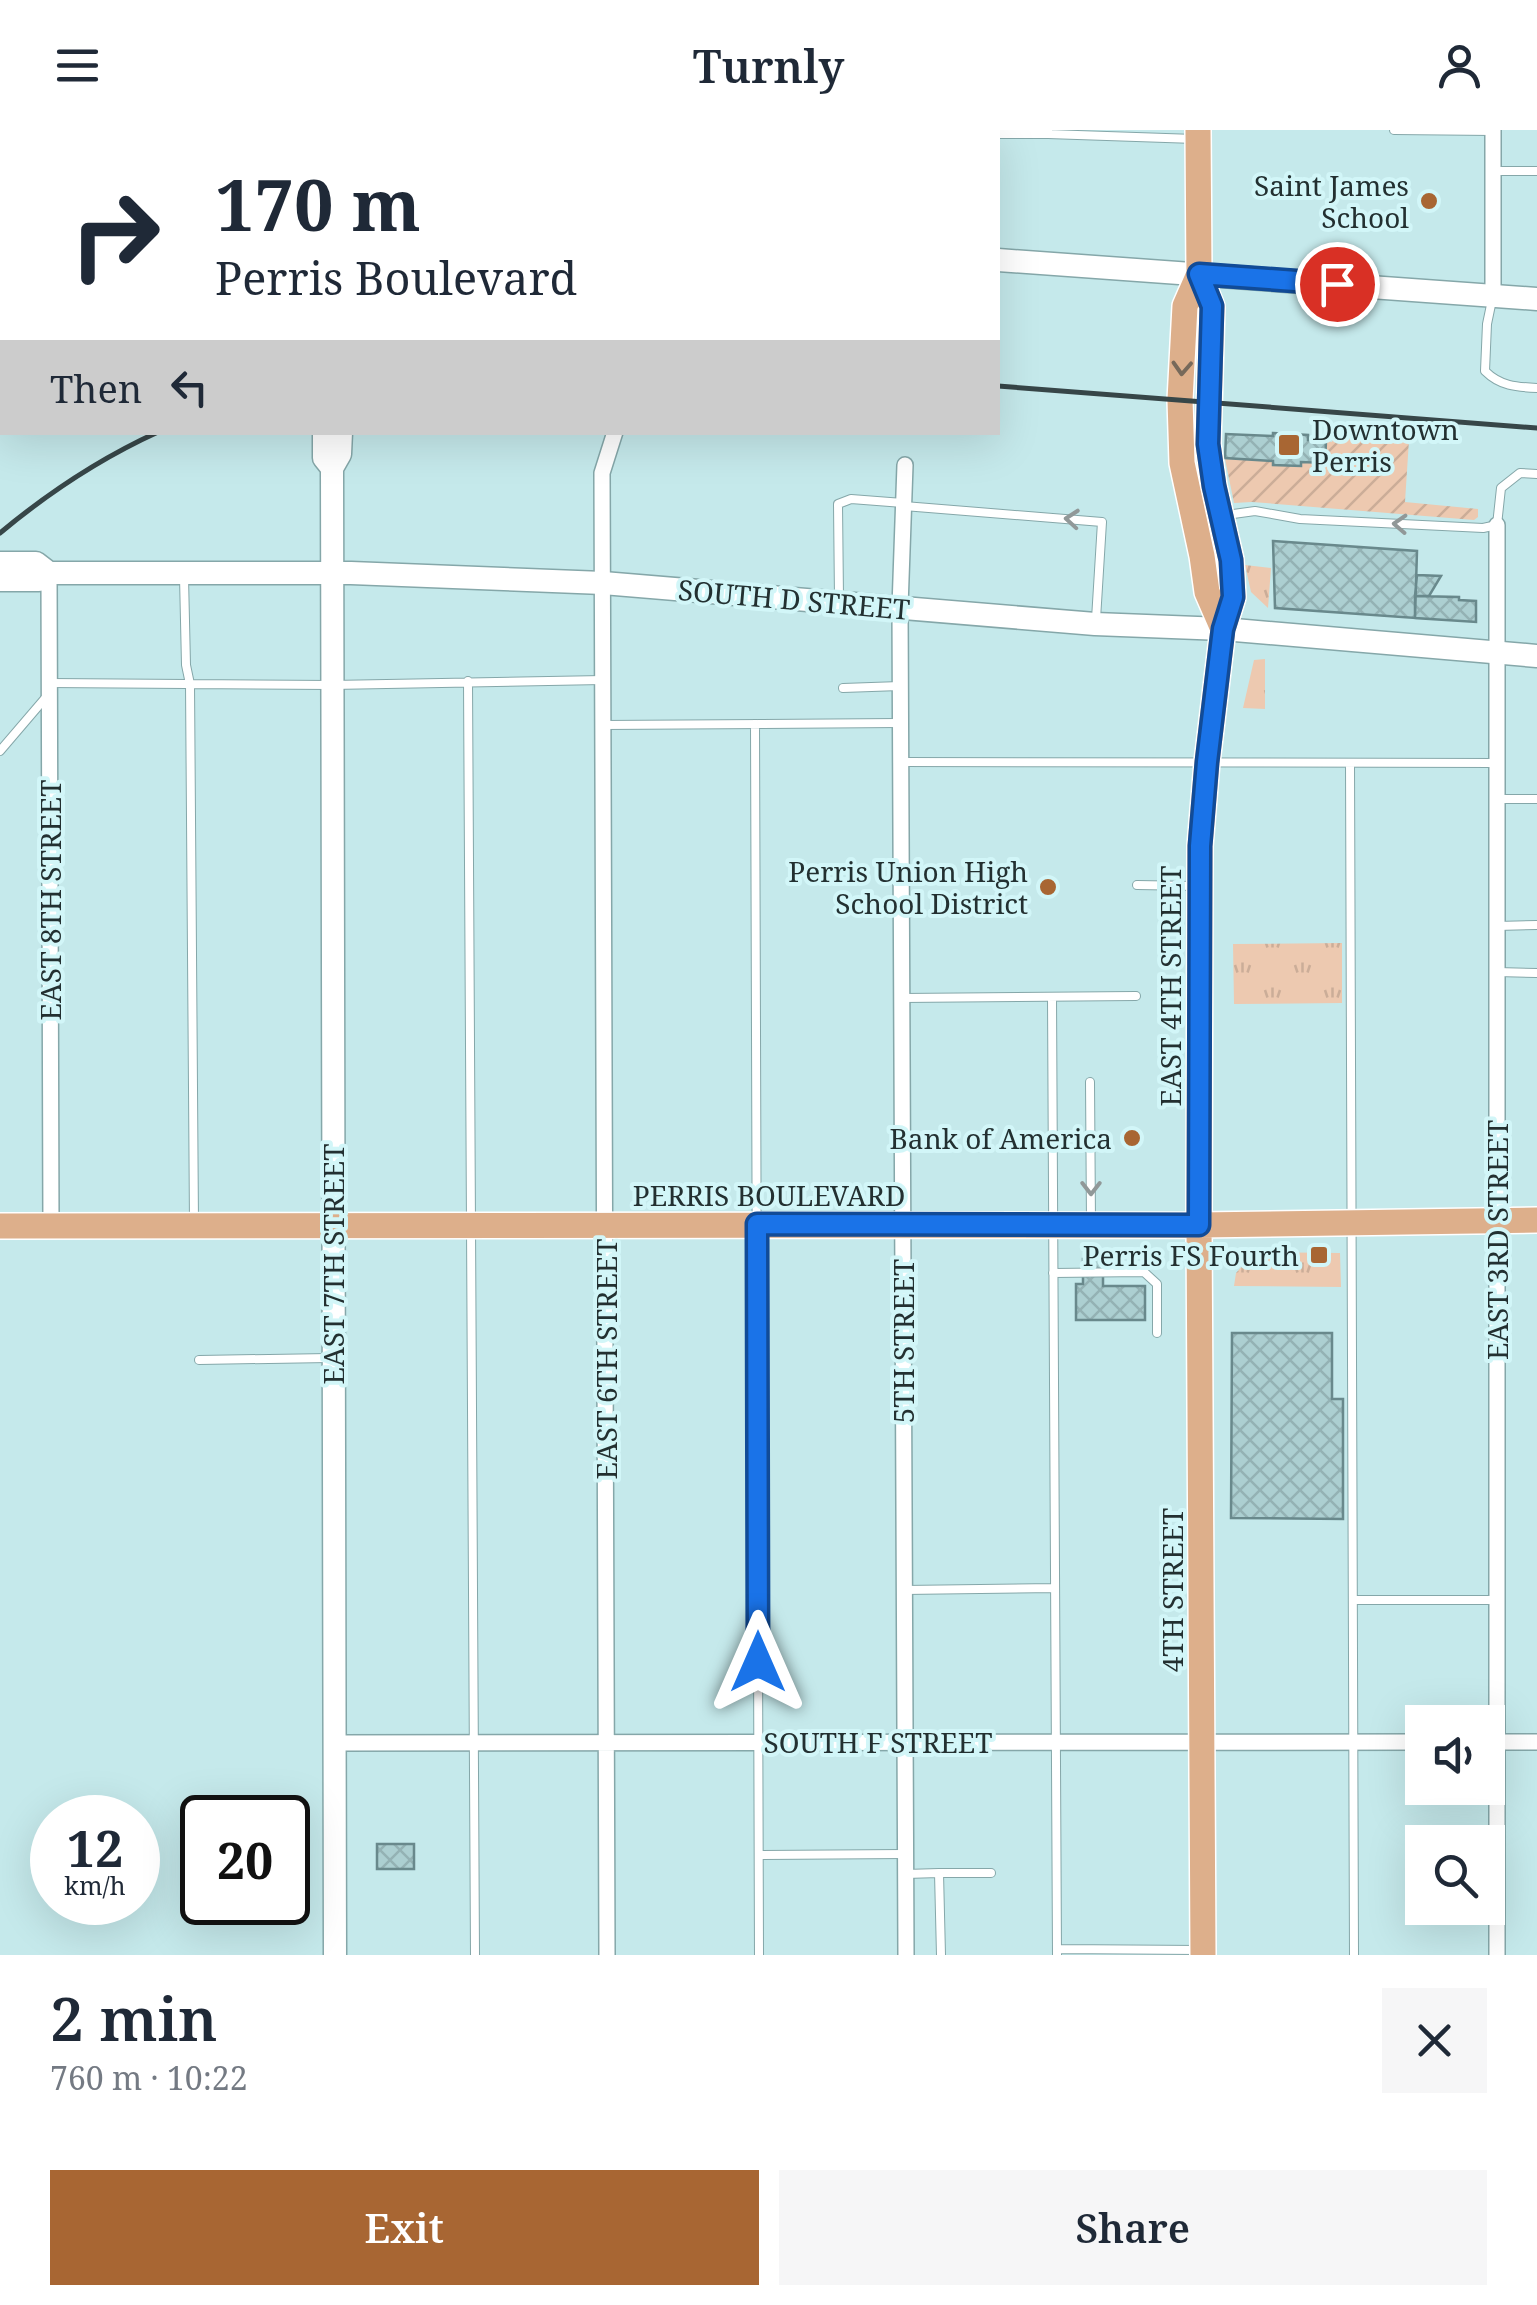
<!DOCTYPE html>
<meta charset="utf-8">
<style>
body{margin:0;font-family:"Noto Serif",serif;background:#f6f6f7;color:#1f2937;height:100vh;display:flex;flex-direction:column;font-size:38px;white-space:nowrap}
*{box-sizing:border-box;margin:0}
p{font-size:32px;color:#747a83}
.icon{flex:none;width:55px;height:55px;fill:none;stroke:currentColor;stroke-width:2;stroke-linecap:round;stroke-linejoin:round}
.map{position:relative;height:1825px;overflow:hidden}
.sheet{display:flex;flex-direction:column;background:#fff;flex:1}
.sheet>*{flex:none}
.top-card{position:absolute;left:0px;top:0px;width:1000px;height:305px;box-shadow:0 10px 40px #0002;background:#fff;color:#1f2937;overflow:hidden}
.fabs{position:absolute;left:1405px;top:1575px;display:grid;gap:20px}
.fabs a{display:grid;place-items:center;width:100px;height:100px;border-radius:0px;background:#fff;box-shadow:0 10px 40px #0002;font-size:50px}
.speed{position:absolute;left:30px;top:1665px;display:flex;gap:20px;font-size:50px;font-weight:700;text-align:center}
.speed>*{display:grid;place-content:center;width:130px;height:130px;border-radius:50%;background:#fff;box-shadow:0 10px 40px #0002;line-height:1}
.speed small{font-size:25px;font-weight:400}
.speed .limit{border:5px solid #111;border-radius:15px;background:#fff;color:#111}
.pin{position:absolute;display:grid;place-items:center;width:85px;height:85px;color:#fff;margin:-42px;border:5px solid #fff;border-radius:50%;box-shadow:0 2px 10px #0007}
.me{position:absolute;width:110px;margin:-55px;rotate:0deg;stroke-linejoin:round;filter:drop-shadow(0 0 8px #0008)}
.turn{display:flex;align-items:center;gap:35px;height:210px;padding:0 50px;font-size:45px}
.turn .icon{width:130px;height:130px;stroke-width:2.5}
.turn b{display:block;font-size:70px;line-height:85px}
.then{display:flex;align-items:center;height:95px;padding:0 50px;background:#0003;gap:20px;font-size:38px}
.round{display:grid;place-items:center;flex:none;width:105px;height:105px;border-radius:0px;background:#f6f6f7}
.headline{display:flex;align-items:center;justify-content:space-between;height:170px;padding:0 50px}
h1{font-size:60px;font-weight:600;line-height:75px}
.button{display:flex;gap:20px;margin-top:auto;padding:20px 50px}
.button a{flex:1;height:115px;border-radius:0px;background:#a86633;color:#fff;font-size:40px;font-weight:600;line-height:115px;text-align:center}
.button a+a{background:#f6f6f7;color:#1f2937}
header{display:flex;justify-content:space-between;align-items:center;height:130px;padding:0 50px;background:#fff;font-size:45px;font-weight:600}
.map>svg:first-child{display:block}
.park{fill:url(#park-tufts)}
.garden{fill:url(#garden-furrows)}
.building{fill:url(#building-cross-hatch);stroke:#69898c;stroke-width:2.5}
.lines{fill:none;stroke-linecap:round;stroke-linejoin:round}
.lane-casing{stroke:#85a7a9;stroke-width:10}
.street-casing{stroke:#85a7a9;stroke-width:18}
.secondary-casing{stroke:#85a7a9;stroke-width:25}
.primary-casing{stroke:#fff;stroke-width:28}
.lane{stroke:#fff;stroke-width:8}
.street{stroke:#fff;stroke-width:15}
.secondary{stroke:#fff;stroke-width:22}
.primary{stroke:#ddaf8b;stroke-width:25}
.rail{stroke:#374648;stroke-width:5}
.oneway{stroke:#77695a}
.oneway2{stroke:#919898}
.route-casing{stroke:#114b97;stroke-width:25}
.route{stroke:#1a73e8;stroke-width:18}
.poi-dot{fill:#a86633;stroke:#d2f6f8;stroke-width:4}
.labels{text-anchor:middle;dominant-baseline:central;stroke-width:8;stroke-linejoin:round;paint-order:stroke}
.poi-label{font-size:28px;fill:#233031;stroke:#d2f6f8;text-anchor:end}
.street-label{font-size:28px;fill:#233031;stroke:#d2f6f8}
</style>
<header><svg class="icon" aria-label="menu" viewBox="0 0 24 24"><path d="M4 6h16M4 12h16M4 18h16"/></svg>Turnly<svg class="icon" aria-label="person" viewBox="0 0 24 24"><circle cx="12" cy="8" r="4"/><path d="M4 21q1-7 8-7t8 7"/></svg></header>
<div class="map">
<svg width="1537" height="1825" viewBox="0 0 1537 1825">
<defs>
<pattern id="park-tufts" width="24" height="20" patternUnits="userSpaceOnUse" patternTransform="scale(2.5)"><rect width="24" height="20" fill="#edc9b0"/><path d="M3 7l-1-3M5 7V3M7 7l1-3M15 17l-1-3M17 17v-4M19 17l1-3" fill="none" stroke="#cbad98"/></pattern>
<pattern id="garden-furrows" width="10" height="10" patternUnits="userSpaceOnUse" patternTransform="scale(2.5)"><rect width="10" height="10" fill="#edc9b0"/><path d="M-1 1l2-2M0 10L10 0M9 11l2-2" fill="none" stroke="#cbad98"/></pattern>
<pattern id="building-cross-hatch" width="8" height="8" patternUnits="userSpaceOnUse" patternTransform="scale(2.5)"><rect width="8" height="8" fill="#accfd1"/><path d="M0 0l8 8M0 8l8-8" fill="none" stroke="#94b2b4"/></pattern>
</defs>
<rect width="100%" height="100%" fill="#c5e9eb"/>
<path class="park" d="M1245,435L1271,438L1268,478L1251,462Z
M1265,529V579L1243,578L1254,530Z
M1342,813V873L1234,874L1233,814Z
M1255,1122L1340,1123L1341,1157L1234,1156L1236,1143Z"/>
<path class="garden" d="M1334,302L1409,310L1405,372L1478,379V387L1474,390L1252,372L1234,373L1225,329L1273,331L1274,335L1300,336L1301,332L1324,333L1326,311L1332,312Z"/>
<path class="building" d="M1273,303L1308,305V310L1326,311L1325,333L1301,332V336L1273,335V331L1225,328L1226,304L1273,306Z
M1273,411L1417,421L1415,488L1275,478Z
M1417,445L1441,446L1429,466H1415Z
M1415,466L1459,467V470L1476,471V492L1415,488Z
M1083,1129H1103V1156H1145V1190H1076V1154H1083Z
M1232,1203H1332V1269H1343V1389L1231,1388Z
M377,1714H414V1739H377Z"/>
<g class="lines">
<defs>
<path id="lane" d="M193,0V2
M1048,0V4L1195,9
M1394,0L1493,1
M998,4H1048
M1493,41H1537
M1492,170L1487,194L1485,241C1500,256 1516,257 1537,258
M0,246H2
M904,376L1102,392L1096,489
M1226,385L1255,381L1300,389L1483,398L1497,395L1501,358L1520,343L1537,344
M184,447L186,535L190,554L194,1093
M839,468L838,374L851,369L903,373
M468,551L475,1825
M49,553L332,555L603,550
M843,558L900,556
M755,594L759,1825
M603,595L899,593
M0,621L47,566
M902,632L1497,633
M1350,633L1354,1825
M1497,669H1537
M1137,755L1196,756
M1497,796L1537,795
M1497,842L1537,843
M1052,867L1057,1825
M902,868L1136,866
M1090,952L1091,1093
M1053,1143L1144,1142L1157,1154V1203
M199,1230L329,1228
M904,1460L1055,1458
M1353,1470H1497
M759,1725L904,1724
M939,1743H991
M906,1744L939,1743L941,1825
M1057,1819L1199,1820"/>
<path id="street" d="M49,0V2
M601,0V2
M900,0V2
M0,82H2
M1493,165V0
M905,335L900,477L906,1825
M1497,395V1825
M49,443L51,1097
M1491,1612H1537
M334,1613L1422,1612
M607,1825L602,343L615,302"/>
<path id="secondary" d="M329,0V2
M998,130L1537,169
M324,302V328L332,338L335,1825
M332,338L340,324L341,302
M0,433H36L49,443
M0,450H39L49,443H351L603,453L1095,494L1223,499L1537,526"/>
<path id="primary" d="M1198,0L1199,144L1212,177L1208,314L1214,356L1231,430L1233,467L1223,499L1207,632L1200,716L1199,1095L1203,1825
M1199,144L1185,176L1180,270L1182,333L1202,426L1207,462L1223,499
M0,1096L1199,1095L1537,1090"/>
</defs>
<use href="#lane" class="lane-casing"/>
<use href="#street" class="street-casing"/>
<use href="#secondary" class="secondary-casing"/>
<use href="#primary" class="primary-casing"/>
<use href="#lane" class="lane"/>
<use href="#street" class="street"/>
<use href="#secondary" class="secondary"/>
<use href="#primary" class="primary"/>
<path class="rail" d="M0,174H2
M998,256L1537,298
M0,403C48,363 101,328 158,302"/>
</g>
<defs><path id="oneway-chevron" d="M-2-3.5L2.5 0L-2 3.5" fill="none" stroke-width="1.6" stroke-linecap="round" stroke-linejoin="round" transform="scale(2.5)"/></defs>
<use class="oneway" href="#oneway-chevron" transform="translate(1182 238) rotate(93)"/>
<g class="oneway2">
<use href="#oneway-chevron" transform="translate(1072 389) rotate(-175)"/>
<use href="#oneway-chevron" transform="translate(1400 394) rotate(-177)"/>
<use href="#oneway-chevron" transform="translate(1091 1058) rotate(90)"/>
</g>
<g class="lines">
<defs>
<path id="route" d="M758,1532L757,1094L1199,1095L1200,716L1207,632L1223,499L1233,467L1231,430L1214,356L1208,314L1212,176L1199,144L1337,154"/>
</defs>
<use href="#route" class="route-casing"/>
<use href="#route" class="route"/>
</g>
<g class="poi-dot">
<circle cx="1429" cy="71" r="10"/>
<rect x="1277" y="303" width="24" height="24" rx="5"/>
<circle cx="1048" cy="757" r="10"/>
<circle cx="1132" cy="1008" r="10"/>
<rect x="1309" y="1115" width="20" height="20" rx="5"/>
</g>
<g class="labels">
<g class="poi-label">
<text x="1409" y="55">Saint James<tspan x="1409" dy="32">School</tspan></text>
<text x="1312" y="299" text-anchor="start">Downtown<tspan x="1312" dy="32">Perris</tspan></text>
<text x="1028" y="741">Perris Union High<tspan x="1028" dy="32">School District</tspan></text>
<text x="1112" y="1008">Bank of America</text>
<text x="1299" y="1125">Perris FS Fourth</text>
</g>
<g class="street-label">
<text transform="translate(794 469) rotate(5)">SOUTH D STREET</text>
<text transform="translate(50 770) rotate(-90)">EAST 8TH STREET</text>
<text transform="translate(1170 856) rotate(-90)">EAST 4TH STREET</text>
<text x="769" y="1065">PERRIS BOULEVARD</text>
<text transform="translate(1497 1110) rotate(-90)">EAST 3RD STREET</text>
<text transform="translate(333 1134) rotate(-90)">EAST 7TH STREET</text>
<text transform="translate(903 1211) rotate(-90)">5TH STREET</text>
<text transform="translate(606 1229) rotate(-90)">EAST 6TH STREET</text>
<text transform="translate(1172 1460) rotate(-90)">4TH STREET</text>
<text x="878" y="1612">SOUTH F STREET</text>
</g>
</g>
</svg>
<div class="fabs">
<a><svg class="icon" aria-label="sound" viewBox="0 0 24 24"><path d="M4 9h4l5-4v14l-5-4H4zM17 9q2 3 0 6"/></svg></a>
<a><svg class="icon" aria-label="search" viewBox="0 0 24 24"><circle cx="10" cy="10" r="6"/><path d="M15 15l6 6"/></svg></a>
</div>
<div class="speed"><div>12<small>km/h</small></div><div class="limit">20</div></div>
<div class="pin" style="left:1337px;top:154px;background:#d93025"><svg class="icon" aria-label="arrive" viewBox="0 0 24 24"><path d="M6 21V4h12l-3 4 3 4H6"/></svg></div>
<svg class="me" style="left:758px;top:1532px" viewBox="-20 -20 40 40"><path d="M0-17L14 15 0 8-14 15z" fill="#1a73e8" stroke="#fff" stroke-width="4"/></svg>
<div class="top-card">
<div class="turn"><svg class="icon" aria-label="right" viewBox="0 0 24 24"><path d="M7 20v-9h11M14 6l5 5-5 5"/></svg><div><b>170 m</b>Perris Boulevard</div></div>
<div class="then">Then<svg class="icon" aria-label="left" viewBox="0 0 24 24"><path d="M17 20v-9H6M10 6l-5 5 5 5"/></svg></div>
</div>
</div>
<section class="sheet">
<div class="headline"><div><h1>2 min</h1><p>760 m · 10:22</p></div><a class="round"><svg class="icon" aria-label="close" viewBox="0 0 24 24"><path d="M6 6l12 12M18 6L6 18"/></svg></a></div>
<div class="button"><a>Exit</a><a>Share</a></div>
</section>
